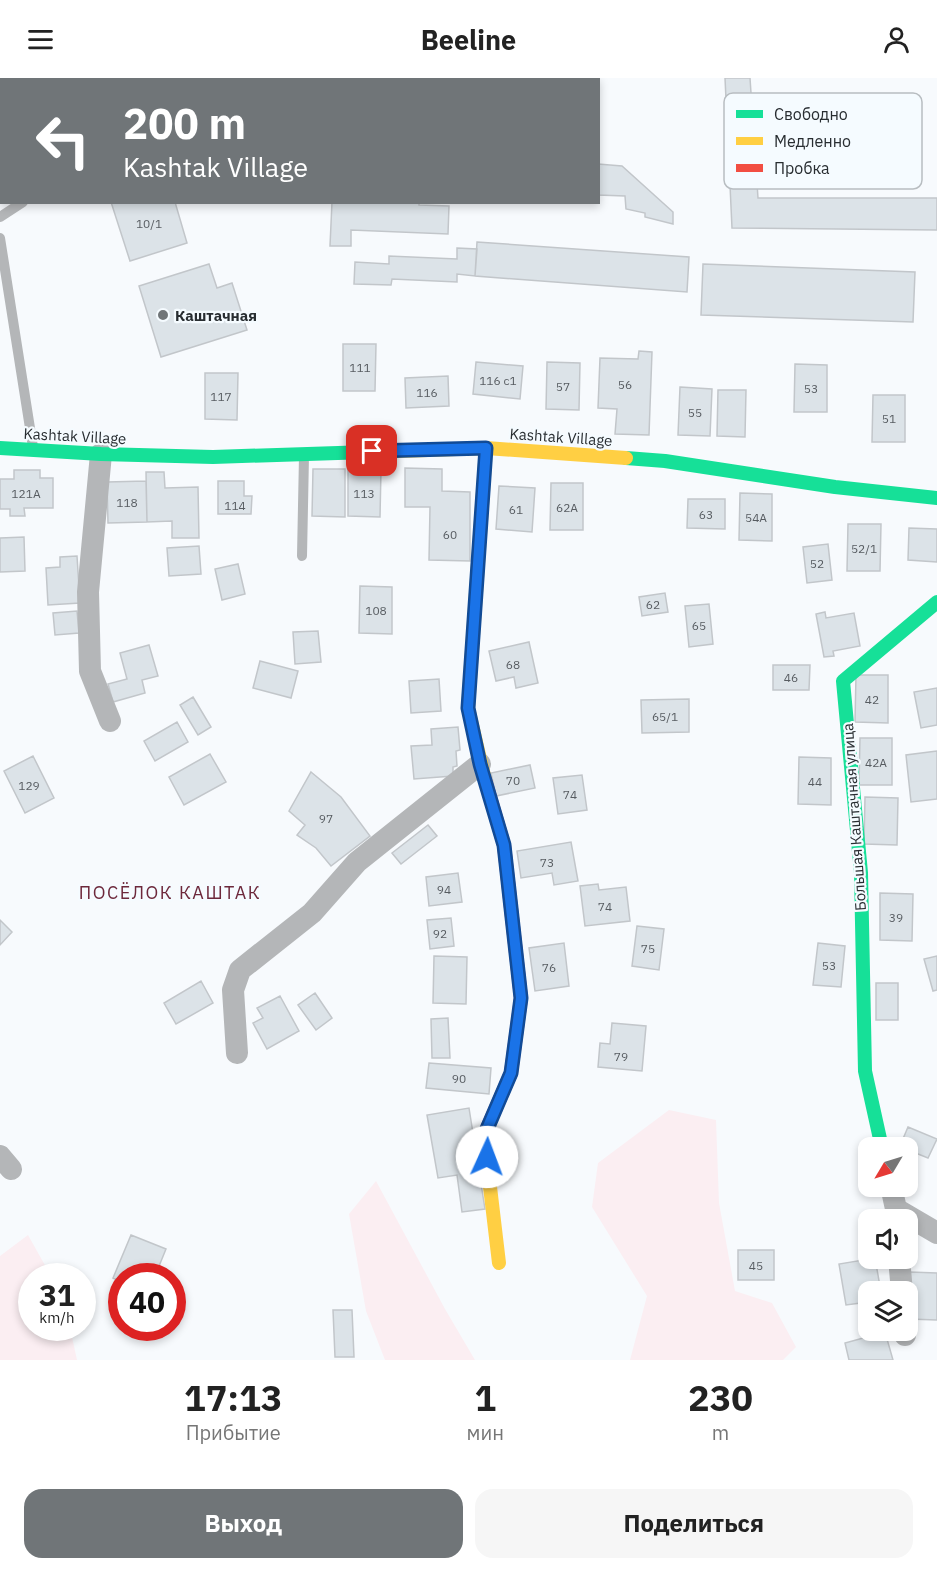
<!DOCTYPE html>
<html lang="ru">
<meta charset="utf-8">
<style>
body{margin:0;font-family:"IBM Plex Sans",sans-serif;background:#f6f6f6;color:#222;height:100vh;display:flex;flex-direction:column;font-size:22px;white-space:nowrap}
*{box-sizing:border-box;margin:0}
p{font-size:20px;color:#767676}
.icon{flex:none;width:33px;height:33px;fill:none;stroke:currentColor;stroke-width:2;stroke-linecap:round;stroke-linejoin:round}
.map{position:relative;height:1282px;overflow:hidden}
.sheet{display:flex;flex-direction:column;background:#fff;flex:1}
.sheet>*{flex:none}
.banner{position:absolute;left:0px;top:0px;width:600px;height:126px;box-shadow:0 3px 9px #0003;background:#707578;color:#fff;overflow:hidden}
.needle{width:39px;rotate:232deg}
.fabs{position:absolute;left:858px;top:1059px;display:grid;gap:12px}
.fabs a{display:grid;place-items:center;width:60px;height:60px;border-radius:12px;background:#fff;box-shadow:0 3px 9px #0003;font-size:30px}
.speed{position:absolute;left:18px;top:1185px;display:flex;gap:12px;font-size:30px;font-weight:700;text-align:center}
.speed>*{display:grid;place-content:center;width:78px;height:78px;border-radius:50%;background:#fff;box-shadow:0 3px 9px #0003;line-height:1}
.speed small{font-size:15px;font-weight:400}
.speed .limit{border:9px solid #d22;background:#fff;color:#111}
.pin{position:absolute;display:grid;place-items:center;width:51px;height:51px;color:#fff;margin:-26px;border-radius:12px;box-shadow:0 3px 9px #0006}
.me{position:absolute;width:66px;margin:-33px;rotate:2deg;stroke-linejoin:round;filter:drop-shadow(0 0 4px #0008)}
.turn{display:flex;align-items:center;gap:21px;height:126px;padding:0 24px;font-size:27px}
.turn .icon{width:78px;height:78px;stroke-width:2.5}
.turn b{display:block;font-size:42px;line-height:51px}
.eta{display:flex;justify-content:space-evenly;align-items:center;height:102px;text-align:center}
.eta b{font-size:36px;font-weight:800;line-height:42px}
.button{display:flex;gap:12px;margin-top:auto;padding:12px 24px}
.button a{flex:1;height:69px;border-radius:18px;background:#707578;color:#fff;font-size:24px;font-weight:800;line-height:69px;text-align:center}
.button a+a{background:#f6f6f6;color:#222}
header{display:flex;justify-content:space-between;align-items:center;height:78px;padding:0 24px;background:#fff;font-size:27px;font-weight:800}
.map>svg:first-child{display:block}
.green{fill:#fbeef2}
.building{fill:#dce3e8;stroke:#c2c6ca;stroke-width:1.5}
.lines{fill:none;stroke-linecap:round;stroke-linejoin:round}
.lane{stroke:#b4b6b8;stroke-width:10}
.street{stroke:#b4b6b8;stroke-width:22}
.fast{stroke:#16e098;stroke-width:14}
.slow{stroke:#ffcf43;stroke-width:14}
.jam{stroke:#f24e42;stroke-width:14}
.route-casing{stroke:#114b97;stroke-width:15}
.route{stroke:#1a73e8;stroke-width:10}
.poi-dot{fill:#707578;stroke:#f5fbff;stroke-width:2}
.labels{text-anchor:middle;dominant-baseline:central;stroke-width:4.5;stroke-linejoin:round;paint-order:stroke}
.number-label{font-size:12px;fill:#575c61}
.poi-label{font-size:15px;font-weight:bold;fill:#282d31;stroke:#f5fbff;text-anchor:start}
.street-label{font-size:15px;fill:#282d31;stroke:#f5fbff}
.quarter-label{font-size:18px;letter-spacing:1.5px;fill:#6d283b;stroke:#f5fbff}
.key{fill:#f5fbff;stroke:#b8bdc1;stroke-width:1.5}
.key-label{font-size:16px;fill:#282d31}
</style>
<header><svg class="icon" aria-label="menu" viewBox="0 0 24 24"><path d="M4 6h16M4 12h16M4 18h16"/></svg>Beeline<svg class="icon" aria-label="person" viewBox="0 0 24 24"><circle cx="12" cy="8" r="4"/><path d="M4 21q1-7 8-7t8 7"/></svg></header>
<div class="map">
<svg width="937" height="1282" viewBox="0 0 937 1282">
<rect width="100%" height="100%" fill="#f7fafd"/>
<path class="green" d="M669,1032L716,1042L719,1125L735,1213L772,1225L796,1269L783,1282H630L647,1218L592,1129L598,1085Z
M376,1103L445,1231L475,1282H385L366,1233L349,1136Z
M28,1157L51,1198H32V1250H70L77,1282H0V1178Z"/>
<path class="building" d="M725,0H750L758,120H937V152L732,150Z
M598,86L622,88L673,134V146L645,139V135L626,131L625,118L598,117Z
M111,124H175L187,165L130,183Z
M332,124H419V127L449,128L448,156L351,152V168H330Z
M477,164L689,179L687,214L475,198Z
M457,170L477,171L475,198L457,196V204L392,201L391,207L354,206L355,184L389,186V178L457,181Z
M209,186L217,210L232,205L247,252L161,279L139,208Z
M703,186L915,194L913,244L701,237Z
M343,266H376L375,313H343Z
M639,273L652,274L649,357L615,356L617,331L598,330L600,280L638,281Z
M476,284L523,288L520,321L473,316Z
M547,284L580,285L579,332L546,331Z
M795,286L827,287V334H794Z
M205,295H238L237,342L205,341Z
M448,298L449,328L406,330L405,300Z
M680,309L712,311L710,358L678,357Z
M718,312H746L745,359L717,358Z
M873,317H905V364H872Z
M405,390L442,391V413L470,414V483L429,482L430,429H405Z
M313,391H345V439L312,438Z
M348,391L381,392L380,439L348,438Z
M14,392H40V400H53V430H24L25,438H10V431H0V401H14Z
M146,394H164L165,410L198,409L199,460H172V443L147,444Z
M146,403L147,444L108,445L107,404Z
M218,403H244V418H252L251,436H218Z
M551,405H583V452H550Z
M499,408L535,410L532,454L496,451Z
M740,415L772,416V463L739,462Z
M688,421H725V451L687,450Z
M848,446H881L880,493H847Z
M909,450L937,451V484L908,482Z
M24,459L25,493L0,494V460Z
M828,466L832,502L807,505L803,469Z
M199,468L201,496L169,498L167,470Z
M77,478L80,525L48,527L46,490L60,489V479Z
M238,486L245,516L222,522L215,491Z
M360,508L392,509V556L359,555Z
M665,515L668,534L642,538L639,519Z
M709,526L713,566L689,569L685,528Z
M77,533L79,555L55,557L53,535Z
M825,534L826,540L854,535L860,568L833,573L834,578L824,579L816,536Z
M318,553L321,584L295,586L293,554Z
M529,564L538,605L516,610L514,599L496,603L489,573Z
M149,567L158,598L142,602L145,615L113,624L108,606L127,601L120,575Z
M260,583L298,593L291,620L253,610Z
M773,587H810L809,612H773Z
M856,597H888V645L855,644Z
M439,601L441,633L411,635L409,603Z
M937,610V647L921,650L914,614Z
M193,619L211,649L198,657L180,627Z
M689,621V654L642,655L641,622Z
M177,644L188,664L155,683L144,663Z
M458,649L460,672L456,673L457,688L453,689V698L414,701L411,668L432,667L431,651Z
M860,660H892V707H859Z
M937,673V721L911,724L906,677Z
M210,676L226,704L184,727L169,699Z
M33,678L54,720L25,735L4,693Z
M799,679L831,680V727L798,726Z
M530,687L535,710L496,718L491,695Z
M311,694L341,719L370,758L331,788L316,770L297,757L305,747L289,733Z
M582,697L587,732L558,736L553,700Z
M865,719L898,720L897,767L864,766Z
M428,747L437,758L401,786L392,775Z
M571,764L578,803L554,807L552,795L521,800L517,773Z
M458,795L462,824L429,828L426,799Z
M598,806L599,812L626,809L630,843L585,848L580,808Z
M880,815L913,816L912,863L880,862Z
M451,840L454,868L430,871L427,842Z
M0,842L12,854L0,867Z
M637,848L664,851L659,892L632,888Z
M564,865L569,908L535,913L529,870Z
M818,865L845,868L841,909L813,907Z
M434,878L467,879L466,926L433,925Z
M937,878V912L933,913L924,881Z
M201,903L213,925L176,946L164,925Z
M876,905H898V942H876Z
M315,915L332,940L316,952L298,927Z
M280,918L299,953L267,971L253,945L263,940L257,930Z
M448,940L450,980H432L431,941Z
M612,945L646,948L642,993L598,989L600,965L610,966Z
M429,985L491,990L489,1016L426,1010Z
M469,1030L485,1131L462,1134L457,1097L438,1100L427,1037Z
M908,1049L937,1061L928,1080L908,1072V1070L900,1068Z
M131,1157L166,1171L155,1198H122V1204L113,1200Z
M738,1172H774V1202H738Z
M875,1180L881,1214H868V1224L846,1227L839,1186Z
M910,1194L937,1195V1242L909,1241Z
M333,1232H352L354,1279H335Z
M885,1254L893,1282H849L845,1265Z"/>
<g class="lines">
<path class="lane" d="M0,139L23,124
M0,160L33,369
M302,478L304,378"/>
<path class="street" d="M101,376L88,514L90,593L110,643
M237,975L233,912L240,892L312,835L357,784L480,686
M0,1078L11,1091
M891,1108L896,1131L937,1155
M899,1180L902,1214
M905,1252V1257"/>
<path class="fast" d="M0,370L101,376L213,379L399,373
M626,380L665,383L835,409L937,420
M882,1070L865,993L861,795L843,603L937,524"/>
<path class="slow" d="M399,373L486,370L626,380
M485,702L468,630L486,370
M485,1055L484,1058L499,1185"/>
<path class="jam" d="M485,702L504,767L521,920L511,995L485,1055"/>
</g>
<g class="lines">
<defs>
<path id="route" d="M372,373L486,370L468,630L480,686L504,767L521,920L511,995L484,1058L487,1079"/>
</defs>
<use href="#route" class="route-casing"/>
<use href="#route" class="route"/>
</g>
<circle class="poi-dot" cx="163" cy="237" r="6"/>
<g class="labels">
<g class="number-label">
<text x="149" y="145">10/1</text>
<text x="360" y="289">111</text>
<text x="498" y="302">116 с1</text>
<text x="625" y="306">56</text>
<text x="563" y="308">57</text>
<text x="811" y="310">53</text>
<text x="427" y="314">116</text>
<text x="221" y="318">117</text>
<text x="695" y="334">55</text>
<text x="889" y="340">51</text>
<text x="26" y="415">121А</text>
<text x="364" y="415">113</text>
<text x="127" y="424">118</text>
<text x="235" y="427">114</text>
<text x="567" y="429">62А</text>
<text x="516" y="431">61</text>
<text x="706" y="436">63</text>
<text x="756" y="439">54А</text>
<text x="450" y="456">60</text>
<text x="864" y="470">52/1</text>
<text x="817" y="485">52</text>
<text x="653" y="526">62</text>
<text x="376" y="532">108</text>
<text x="699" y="547">65</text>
<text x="513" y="586">68</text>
<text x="791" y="599">46</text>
<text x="872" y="621">42</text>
<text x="665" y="638">65/1</text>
<text x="876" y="684">42А</text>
<text x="513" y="702">70</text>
<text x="815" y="703">44</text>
<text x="29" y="707">129</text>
<text x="570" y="716">74</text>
<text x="326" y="740">97</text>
<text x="547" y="784">73</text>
<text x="444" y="811">94</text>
<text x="605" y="828">74</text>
<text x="896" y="839">39</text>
<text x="440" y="855">92</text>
<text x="648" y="870">75</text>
<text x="829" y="887">53</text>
<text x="549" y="889">76</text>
<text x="621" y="978">79</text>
<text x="459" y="1000">90</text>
<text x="756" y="1187">45</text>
</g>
<g class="poi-label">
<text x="175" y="237">Каштачная</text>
</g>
<g class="street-label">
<text transform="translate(75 358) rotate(3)">Kashtak Village</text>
<text transform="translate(561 359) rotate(4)">Kashtak Village</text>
<text transform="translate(854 739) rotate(-94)">Большая Каштачная улица</text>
</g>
<g class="quarter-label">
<text x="170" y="814">ПОСЁЛОК КАШТАК</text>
</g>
</g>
<rect x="724" y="15" width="198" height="96" rx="9" class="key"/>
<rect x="736" y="32" width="27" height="8" fill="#16e098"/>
<rect x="736" y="59" width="27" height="8" fill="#ffcf43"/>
<rect x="736" y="86" width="27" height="8" fill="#f24e42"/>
<g class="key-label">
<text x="774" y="42">Свободно</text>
<text x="774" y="69">Медленно</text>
<text x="774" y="96">Пробка</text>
</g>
</svg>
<div class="fabs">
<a><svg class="needle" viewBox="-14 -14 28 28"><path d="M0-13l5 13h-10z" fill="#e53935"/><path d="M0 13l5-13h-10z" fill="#767676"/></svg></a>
<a><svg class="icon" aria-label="sound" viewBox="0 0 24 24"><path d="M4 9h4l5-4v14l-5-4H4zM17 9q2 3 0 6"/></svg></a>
<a><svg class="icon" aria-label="layers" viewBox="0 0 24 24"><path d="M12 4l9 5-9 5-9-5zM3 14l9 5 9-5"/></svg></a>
</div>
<div class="speed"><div>31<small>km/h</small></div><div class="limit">40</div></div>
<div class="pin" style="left:372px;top:373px;background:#d93025"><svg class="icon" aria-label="arrive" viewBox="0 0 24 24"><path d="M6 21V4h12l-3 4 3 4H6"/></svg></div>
<svg class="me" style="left:487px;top:1079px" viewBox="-20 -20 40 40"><circle r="19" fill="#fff"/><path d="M0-13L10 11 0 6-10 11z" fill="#1a73e8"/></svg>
<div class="banner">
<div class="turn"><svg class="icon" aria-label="left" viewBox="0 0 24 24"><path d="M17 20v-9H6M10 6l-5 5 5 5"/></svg><div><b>200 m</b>Kashtak Village</div></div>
</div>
</div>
<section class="sheet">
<div class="eta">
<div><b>17:13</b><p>Прибытие</p></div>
<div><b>1</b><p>мин</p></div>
<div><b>230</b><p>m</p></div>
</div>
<div class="button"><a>Выход</a><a>Поделиться</a></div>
</section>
